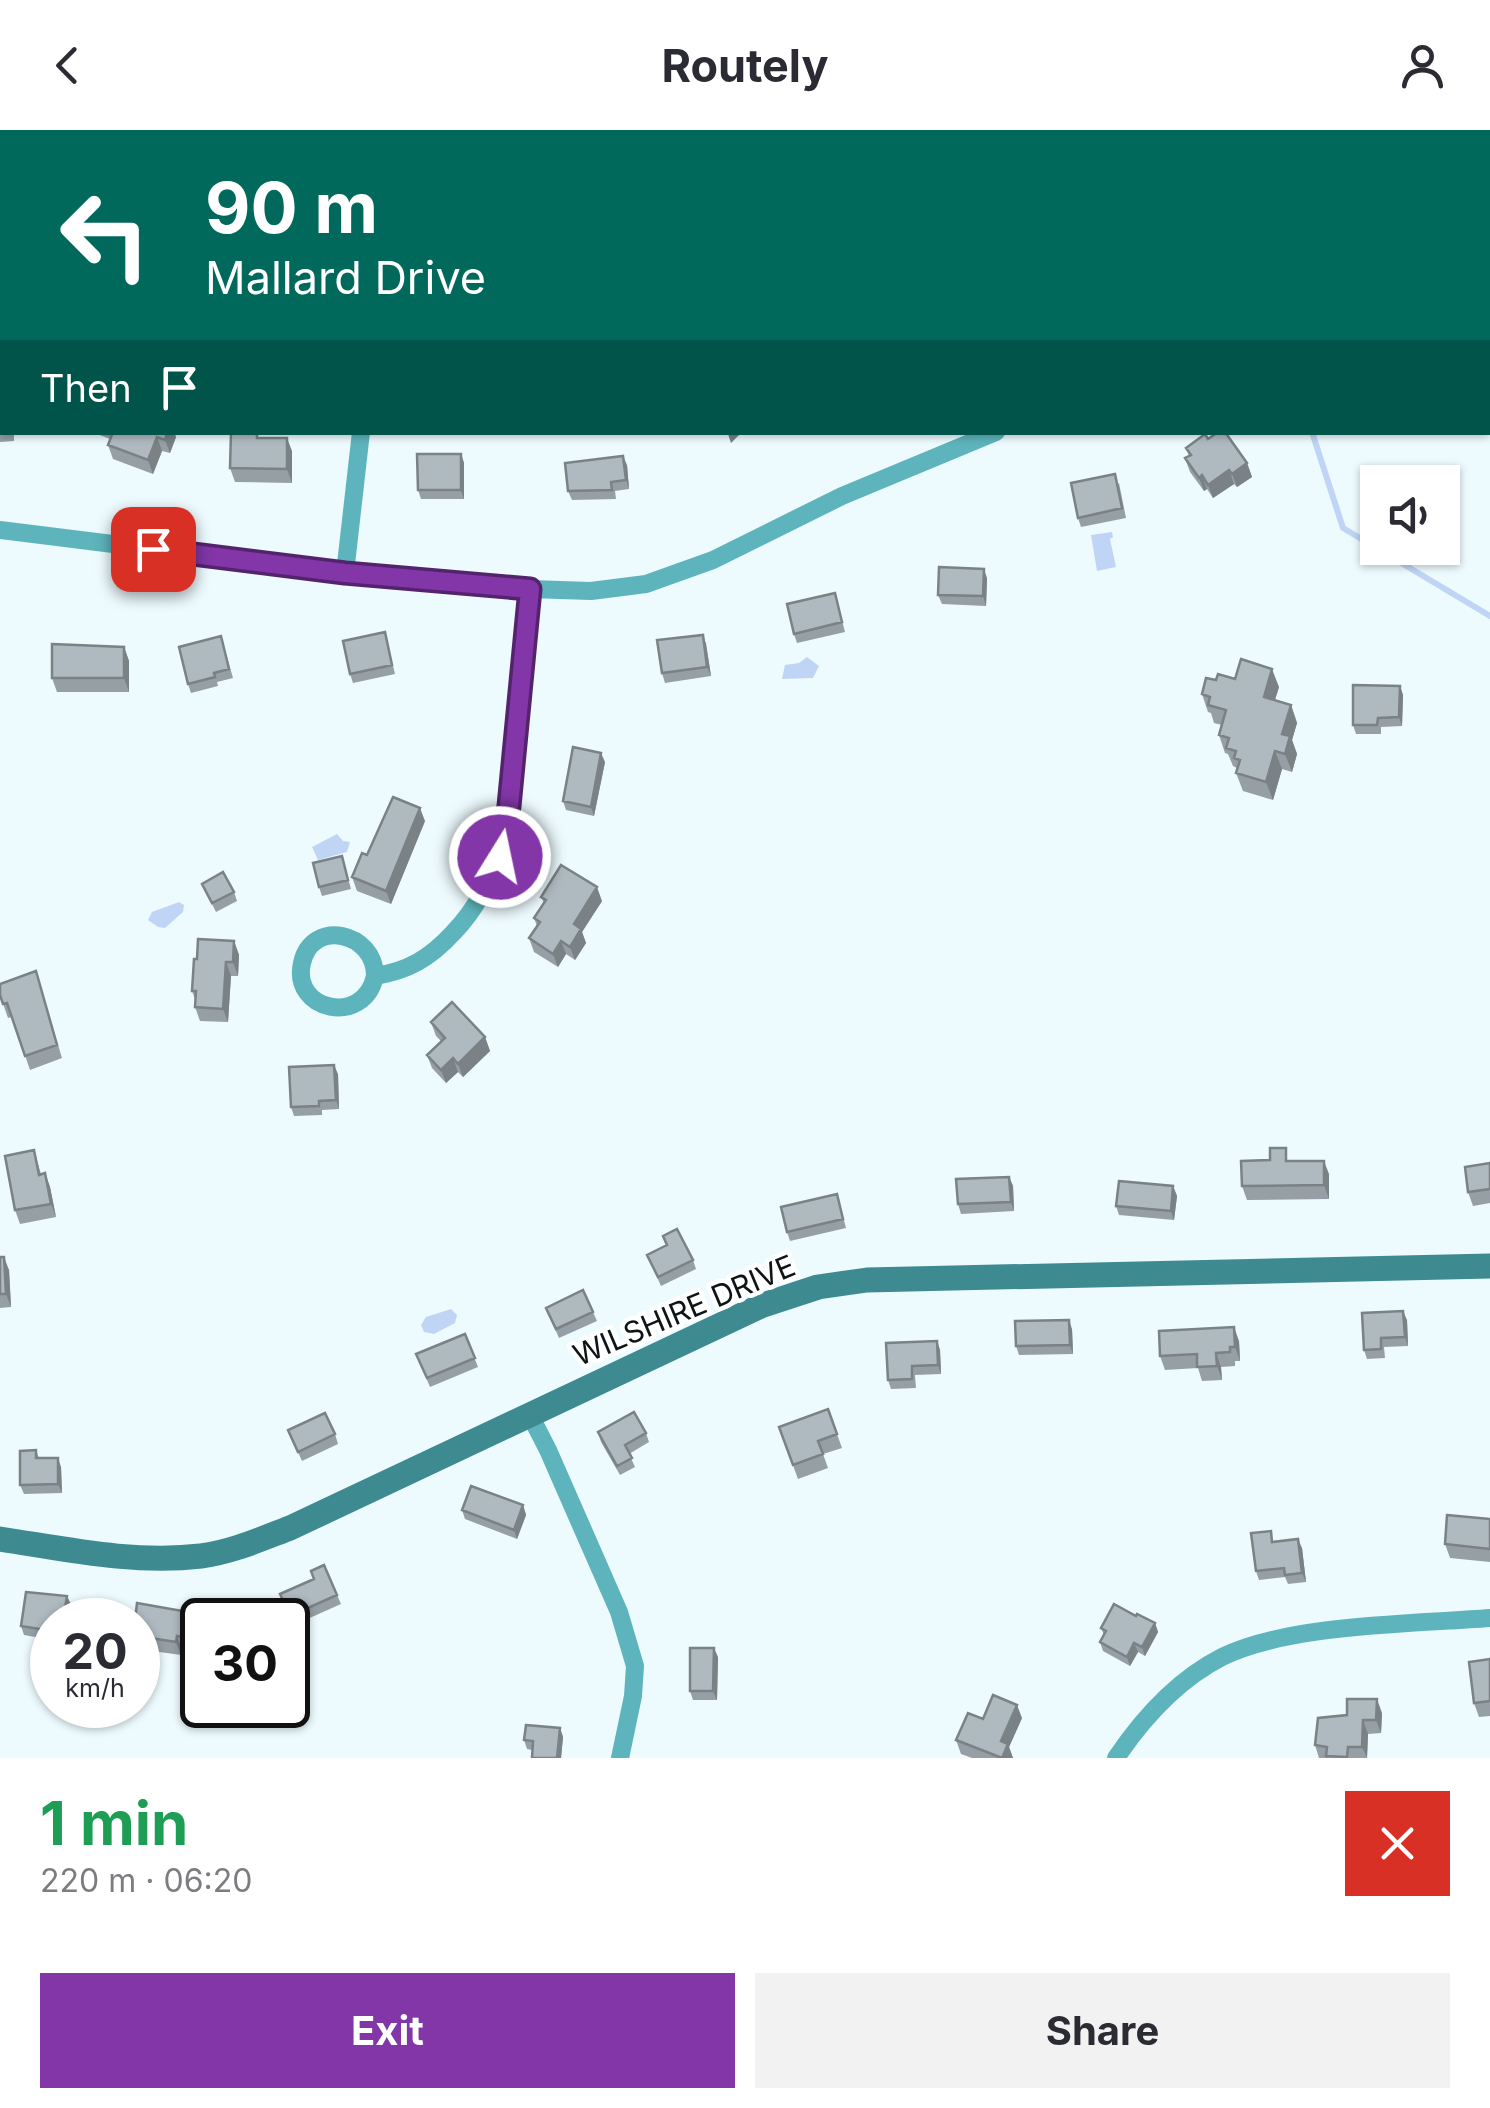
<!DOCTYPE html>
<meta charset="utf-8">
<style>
body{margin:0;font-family:Inter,sans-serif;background:#f2f2f3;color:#2b2b33;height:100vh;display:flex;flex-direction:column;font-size:38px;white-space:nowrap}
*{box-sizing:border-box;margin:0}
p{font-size:32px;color:#7c7c81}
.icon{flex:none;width:55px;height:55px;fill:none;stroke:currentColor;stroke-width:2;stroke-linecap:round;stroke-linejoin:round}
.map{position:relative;height:1628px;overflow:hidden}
.side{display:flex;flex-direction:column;background:#fff;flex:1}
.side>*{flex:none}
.top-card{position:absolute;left:0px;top:0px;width:1490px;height:305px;box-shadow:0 2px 8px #0004;background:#00695c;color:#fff;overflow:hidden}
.buttons{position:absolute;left:1360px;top:335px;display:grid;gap:20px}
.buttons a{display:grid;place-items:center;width:100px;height:100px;border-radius:0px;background:#fff;box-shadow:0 2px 8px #0004;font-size:50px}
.speed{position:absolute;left:30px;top:1468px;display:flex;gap:20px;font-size:50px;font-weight:700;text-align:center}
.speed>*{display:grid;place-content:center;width:130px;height:130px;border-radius:50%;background:#fff;box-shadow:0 2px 8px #0004;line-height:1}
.speed small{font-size:25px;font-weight:400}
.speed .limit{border:5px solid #111;border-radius:15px;background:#fff;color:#111}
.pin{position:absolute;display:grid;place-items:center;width:85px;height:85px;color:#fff;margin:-42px;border-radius:20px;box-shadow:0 5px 15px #0006}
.me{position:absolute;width:110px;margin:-55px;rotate:10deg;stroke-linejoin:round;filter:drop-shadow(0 0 8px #0008)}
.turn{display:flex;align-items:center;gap:35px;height:210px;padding:0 40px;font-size:45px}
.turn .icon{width:130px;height:130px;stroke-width:2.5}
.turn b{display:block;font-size:70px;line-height:85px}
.then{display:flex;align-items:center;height:95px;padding:0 40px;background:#0003;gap:20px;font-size:38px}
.round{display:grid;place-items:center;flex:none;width:105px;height:105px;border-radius:0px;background:#f2f2f3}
.headline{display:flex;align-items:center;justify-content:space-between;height:170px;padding:0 40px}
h1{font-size:60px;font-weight:700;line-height:75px;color:#1e9e55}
.cta{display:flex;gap:20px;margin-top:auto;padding:20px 40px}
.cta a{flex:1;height:115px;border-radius:0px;background:#8236a7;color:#fff;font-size:40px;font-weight:700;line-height:115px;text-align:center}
.cta a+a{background:#f2f2f3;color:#2b2b33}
header{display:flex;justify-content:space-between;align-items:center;height:130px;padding:0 40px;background:#fff;font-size:45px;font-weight:700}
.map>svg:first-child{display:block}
.water{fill:#c0d5f5}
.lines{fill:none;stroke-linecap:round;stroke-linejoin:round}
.stream{stroke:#c0d5f5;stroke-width:6}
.street{stroke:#5eb4bc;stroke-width:18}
.secondary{stroke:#3d8a91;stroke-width:25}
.wall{fill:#969fa5}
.shaded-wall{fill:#7a8286}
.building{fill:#afb9c0;stroke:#7a8286;stroke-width:2.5}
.route-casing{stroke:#54236d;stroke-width:25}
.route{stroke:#8236a7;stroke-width:18}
.labels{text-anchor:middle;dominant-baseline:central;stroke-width:9;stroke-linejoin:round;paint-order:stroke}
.street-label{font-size:30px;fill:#0e1314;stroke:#fff}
</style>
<header><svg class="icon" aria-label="back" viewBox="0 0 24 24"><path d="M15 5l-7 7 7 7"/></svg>Routely<svg class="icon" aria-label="person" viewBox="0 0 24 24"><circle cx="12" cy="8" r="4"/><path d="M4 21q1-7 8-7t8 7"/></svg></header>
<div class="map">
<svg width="1490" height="1628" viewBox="0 0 1490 1628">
<rect width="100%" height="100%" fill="#edfafe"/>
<path class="water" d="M1112,402L1113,407L1110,409L1116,437L1097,441L1091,405Z
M807,527L819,536L813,548L782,549L785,535L799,533Z
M337,704L343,711L350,712L347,722L318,730L312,717Z
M179,772L184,775L183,782L165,798L158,797L148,790L152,782Z
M451,1179L457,1185L455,1193L434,1204L424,1202L421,1195L426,1187Z"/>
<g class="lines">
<path class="stream" d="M1070,0L1072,2
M1180,2H1186
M1312,302L1343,398L1490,486"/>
<path class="street" d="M407,2L408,0
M1488,137H1490
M0,400L345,443L530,459L591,461L646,454L713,430L842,366L996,302
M345,443L361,302
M375,846C364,897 291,881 302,833C312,788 375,802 375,846C408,841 430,828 453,803C507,747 509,677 516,604C521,556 525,507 530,459
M530,1285L548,1320L619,1482L635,1536L633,1566L620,1628
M1116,1628C1143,1588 1179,1549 1222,1527C1288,1494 1414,1494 1490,1488"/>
<path class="secondary" d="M0,1409C66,1419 134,1434 201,1426C232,1422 261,1409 290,1398L763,1175L818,1157L867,1150L1490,1136"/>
</g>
<path class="wall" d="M1490,0V65H1488V2Z
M0,267L2,302H14V311L0,312Z
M92,302H174L176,307L170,323L162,321L153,344L113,329L108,315L110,309Z
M260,308L292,321V353L235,352L230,338Z
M1208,309L1247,333L1252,347L1237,357L1234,354L1213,368L1207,359L1204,361L1190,342L1185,328L1189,326L1186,318Z
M461,324L464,333V369H421L418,360Z
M627,335L629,359L615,361L616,369L572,370L568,361Z
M1119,353L1126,388L1081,397L1078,388Z
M987,448L986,476L942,474L938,465Z
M835,463L845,502L797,513L794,504Z
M385,502L395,544L353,553L350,544Z
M703,505L706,514L711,546L665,553L662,543Z
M221,506L233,548L217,552L218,556L191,563L188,554Z
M124,517L129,531V562H57L52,548Z
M1235,549L1279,557L1275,570L1291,575L1297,593L1292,610L1297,624L1292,642L1282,639L1273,670L1243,661L1236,643L1237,638L1233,636L1228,624L1225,623L1219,605L1222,595L1214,593L1211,583L1208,582L1202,564L1216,550Z
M1400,556L1403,565L1402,596L1381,597V604H1356L1353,595Z
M605,632L594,686L566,680L563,671Z
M425,691L391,774L357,761L352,747Z
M342,726L351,759L322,766L319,757Z
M202,754L234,762L237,771L216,782Z
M541,767L602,771L582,802L586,813L575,830L566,824L558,837L534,822L529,808L537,796L534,788L544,773Z
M234,811L239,825L238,846H231L228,892L200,891L195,877V869L192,861L197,829Z
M36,841L62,928L30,940L12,887L8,888L0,865Z
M431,892L485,907L490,921L463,947L458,942L446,953L432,938L427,925L441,911L436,906Z
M338,944L339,979L322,980V985L294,986L291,977Z
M34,1020L41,1044L45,1043L50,1057L56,1087L20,1094L15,1080Z
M1290,1031L1329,1044V1069L1247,1070L1242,1056Z
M1490,1033V1073L1473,1076L1468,1062Z
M1009,1047L1013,1056L1014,1081L961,1084L958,1074Z
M1173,1056L1177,1066L1174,1090L1119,1085L1116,1076Z
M837,1064L846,1098L790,1111L787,1102Z
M663,1106L693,1130L696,1139L661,1156L647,1125L666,1116Z
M0,1127L9,1140L11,1177L0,1178Z
M546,1178L593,1182L597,1191L559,1208Z
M1407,1190L1408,1216L1384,1217L1385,1228L1367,1229L1364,1220Z
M1072,1199L1073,1224L1019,1225L1016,1216Z
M465,1204L478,1237L430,1257L416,1224Z
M937,1211L940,1220L941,1244L915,1245L916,1258L891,1259L888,1250Z
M1239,1211L1240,1231H1235V1236L1221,1237L1222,1250L1202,1251L1198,1238L1165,1240L1160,1226Z
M828,1279L842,1318L823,1324L828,1338L798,1349L779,1297Z
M288,1300L335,1304L338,1314L302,1331Z
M598,1302L646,1303L649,1312L629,1324L635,1337L620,1345L601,1312Z
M36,1320L39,1328L61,1337L62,1363L24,1364L20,1355Z
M523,1375L526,1385L517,1409L465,1389L462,1380Z
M1490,1389V1432L1450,1428L1445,1414Z
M1274,1412L1302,1418L1306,1452L1288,1454L1285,1447L1259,1450L1256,1441Z
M337,1465L341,1474L294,1495L284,1473Z
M67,1466L71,1475L68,1490H52V1510L24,1505L21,1496Z
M1136,1486L1155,1493L1158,1502L1145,1526L1138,1522L1130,1536L1103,1521L1100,1512L1104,1505L1101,1498Z
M202,1490V1524L182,1520L181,1525L138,1519V1506Z
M718,1527L717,1570H693L690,1561Z
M1490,1529V1586L1479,1587L1474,1573Z
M1382,1583L1381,1603L1368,1604L1367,1628H1319L1315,1615L1318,1588Z
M1022,1588L1009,1617L1013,1628H972L961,1624L956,1610L983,1589Z
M560,1598L563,1607L561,1628H532V1620L527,1619L524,1610Z"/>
<path class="shaded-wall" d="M167,302H174L176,307L170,323L165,310Z
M729,302H742L731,313L728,304Z
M157,307L162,321L153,344L148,330Z
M287,308L292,321V353L287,339Z
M461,324L464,333V369L461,360Z
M623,326L627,335L629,359L626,350Z
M1247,333L1252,347L1237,357L1232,344Z
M1229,340L1234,354L1213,368L1208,355Z
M1202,345L1207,359L1204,361L1199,348Z
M984,439L987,448L986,476L983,466Z
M703,505L706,514L711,546L707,537Z
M124,517L129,531V562L124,548Z
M1272,539L1279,557L1270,585L1264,567Z
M1400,556L1403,565L1402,596L1399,587Z
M1291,575L1297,593L1292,610L1297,624L1292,642L1285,624L1282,604Z
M1275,621L1282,639L1273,670L1266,652Z
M601,623L605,632L594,686L591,677Z
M420,678L425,691L391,774L386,761Z
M597,757L602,771L582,802L586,813L575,830L570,817L574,794Z
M234,811L239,825L238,846L233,832Z
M561,811L566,824L558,837L553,824Z
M226,832L231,846L228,892L223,879Z
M485,907L490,921L463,947L458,934Z
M453,928L458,942L446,953L441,940Z
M334,935L338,944L339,979L336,970Z
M1324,1031L1329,1044V1069L1324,1055Z
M45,1043L50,1057L56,1087L51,1074Z
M1009,1047L1013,1056L1014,1081L1011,1072Z
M1173,1056L1177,1066L1174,1090L1171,1081Z
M4,1127L9,1140L11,1177L6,1164Z
M1403,1181L1407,1190L1408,1216L1405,1207Z
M1069,1190L1072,1199L1073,1224L1070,1215Z
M1234,1197L1239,1211L1240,1231L1235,1217Z
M937,1211L940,1220L941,1244L938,1235Z
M1216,1223L1221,1237L1222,1250L1217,1236Z
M58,1328L61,1337L62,1363L58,1354Z
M523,1375L526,1385L517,1409L514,1400Z
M1298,1409L1302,1418L1306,1452L1302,1443Z
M67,1466L71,1475L68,1490H63Z
M1155,1493L1158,1502L1145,1526L1142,1517Z
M177,1506L182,1520L181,1525L176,1512Z
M1134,1513L1138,1522L1130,1536L1127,1527Z
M714,1518L718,1527L717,1570L713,1561Z
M1377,1569L1382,1583L1381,1603L1376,1590Z
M1017,1575L1022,1588L1009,1617L1013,1628H1002L1001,1611Z
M1363,1590L1368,1604L1367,1628L1362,1617Z
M560,1598L563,1607L561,1628H557Z"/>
<path class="building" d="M561,0H590L591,2H560Z
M1472,0H1490V49L1488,50V2H1473Z
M0,267H2V302H0Z
M113,302H167L165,310L157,307L148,330L108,315Z
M231,302H257V308H287V339L230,338Z
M1218,302H1225L1247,333L1232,344L1229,340L1208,355L1202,345L1199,348L1185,328L1191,325L1186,318L1205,304L1208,309Z
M417,324H461V360H418Z
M623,326L626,350L611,352L612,360L568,361L565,333Z
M1115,344L1122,378L1078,388L1071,353Z
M939,437L984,439L983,466L938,465Z
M835,463L842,492L794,504L787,474Z
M385,502L392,535L350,544L343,511Z
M703,505L707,537L662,543L657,510Z
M221,506L229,539L214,543L215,547L188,554L179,517Z
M52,514L124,517V548H52Z
M1241,529L1272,539L1264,567L1291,575L1282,604L1290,606L1285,624L1275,621L1266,652L1236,643L1240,630L1234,628L1236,621L1226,618L1229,608L1219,605L1226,580L1208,575L1210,567L1202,564L1206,548L1216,550L1218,544L1235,549Z
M1353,555L1400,556L1399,587L1378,588L1377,595H1353Z
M573,617L601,623L591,677L563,671Z
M393,667L420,678L386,761L352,747L362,723L367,725Z
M342,726L348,750L319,757L313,733Z
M561,735L597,757L574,794L581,799L570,817L561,811L553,824L529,808L540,792L534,788L546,770L541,767Z
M223,742L234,762L212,773L202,754Z
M198,809L234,811L233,832H226L223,879L195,877L196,861H192L194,829H197Z
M36,841L57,915L25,926L7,873L3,874L0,865V854Z
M452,872L485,907L458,934L453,928L441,940L427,925L445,908L431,892Z
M334,935L336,970L319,971V976L291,977L289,937Z
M1270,1018H1286V1031H1324V1055L1242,1056L1241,1031L1270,1030Z
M34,1020L39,1045L45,1043L51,1074L15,1080L5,1026Z
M1490,1033V1059L1468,1062L1465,1037Z
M1009,1047L1011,1072L958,1074L956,1049Z
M1119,1051L1173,1056L1171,1081L1116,1076Z
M837,1064L843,1089L787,1102L781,1077Z
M677,1099L693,1130L658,1147L647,1125L667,1115L663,1106Z
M0,1127H4L6,1164H0Z
M583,1160L593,1182L556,1199L546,1178Z
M1403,1181L1405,1207L1381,1208V1219L1364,1220L1362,1183Z
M1069,1190L1070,1215L1016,1216L1015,1191Z
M1234,1197L1235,1217H1230V1222L1216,1223L1217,1236L1197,1237V1224L1160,1226L1159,1201Z
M465,1204L475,1228L427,1248L416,1224Z
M937,1211L938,1235L912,1236V1249L888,1250L886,1213Z
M828,1279L837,1304L818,1311L823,1324L793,1335L779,1297Z
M634,1282L646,1303L625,1315L632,1328L617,1336L598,1302Z
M325,1283L335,1304L298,1322L288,1300Z
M36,1320V1328H58V1354L20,1355V1321Z
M471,1356L523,1375L514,1400L462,1380Z
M1447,1385L1490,1389V1419L1445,1414Z
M1271,1401L1272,1412L1298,1409L1302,1443L1285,1445L1284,1438L1256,1441L1251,1403Z
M324,1435L337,1465L290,1486L280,1464L314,1449L311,1441Z
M26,1462L67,1466L63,1490H52V1501L21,1496Z
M137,1473L205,1485L200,1510L177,1506L176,1512L138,1506V1490H135Z
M1114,1474L1136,1486L1137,1484L1155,1493L1142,1517L1134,1513L1127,1527L1100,1512L1106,1501L1101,1498Z
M690,1518H714L713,1561H690Z
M1490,1529V1571L1474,1573L1469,1532Z
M993,1565L1017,1575L1001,1611L1008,1614L1002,1628L956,1610L968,1583L983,1589Z
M1347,1569H1377L1376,1590H1363L1362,1617H1348L1347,1627L1326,1626L1327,1617L1315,1615L1318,1588L1347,1585Z
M526,1595L560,1598L557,1628H532L533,1611L524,1610Z"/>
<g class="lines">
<defs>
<path id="route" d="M153,419L345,443L530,459L509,676L500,727"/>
</defs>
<use href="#route" class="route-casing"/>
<use href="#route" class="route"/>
</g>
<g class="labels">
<g class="street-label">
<text transform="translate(684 1180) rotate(-23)">WILSHIRE DRIVE</text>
</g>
</g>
</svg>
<div class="buttons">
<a><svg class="icon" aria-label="sound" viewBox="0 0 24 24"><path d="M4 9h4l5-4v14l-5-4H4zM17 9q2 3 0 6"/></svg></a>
</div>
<div class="speed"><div>20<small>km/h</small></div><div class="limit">30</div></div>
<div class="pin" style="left:153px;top:419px;background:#d93025"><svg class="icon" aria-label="arrive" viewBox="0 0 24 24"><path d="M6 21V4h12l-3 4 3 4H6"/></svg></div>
<svg class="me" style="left:500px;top:727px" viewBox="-20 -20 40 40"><circle r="17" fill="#8236a7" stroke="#fff" stroke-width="3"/><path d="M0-11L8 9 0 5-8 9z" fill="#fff"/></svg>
<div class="top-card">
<div class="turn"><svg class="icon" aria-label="left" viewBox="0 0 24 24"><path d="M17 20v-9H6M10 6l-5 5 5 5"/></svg><div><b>90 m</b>Mallard Drive</div></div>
<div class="then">Then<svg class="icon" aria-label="arrive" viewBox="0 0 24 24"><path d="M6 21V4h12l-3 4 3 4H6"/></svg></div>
</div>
</div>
<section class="side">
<div class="headline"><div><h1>1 min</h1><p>220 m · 06:20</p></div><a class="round" style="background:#d93025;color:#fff"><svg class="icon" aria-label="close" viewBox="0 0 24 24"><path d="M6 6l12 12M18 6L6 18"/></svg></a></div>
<div class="cta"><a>Exit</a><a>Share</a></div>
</section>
